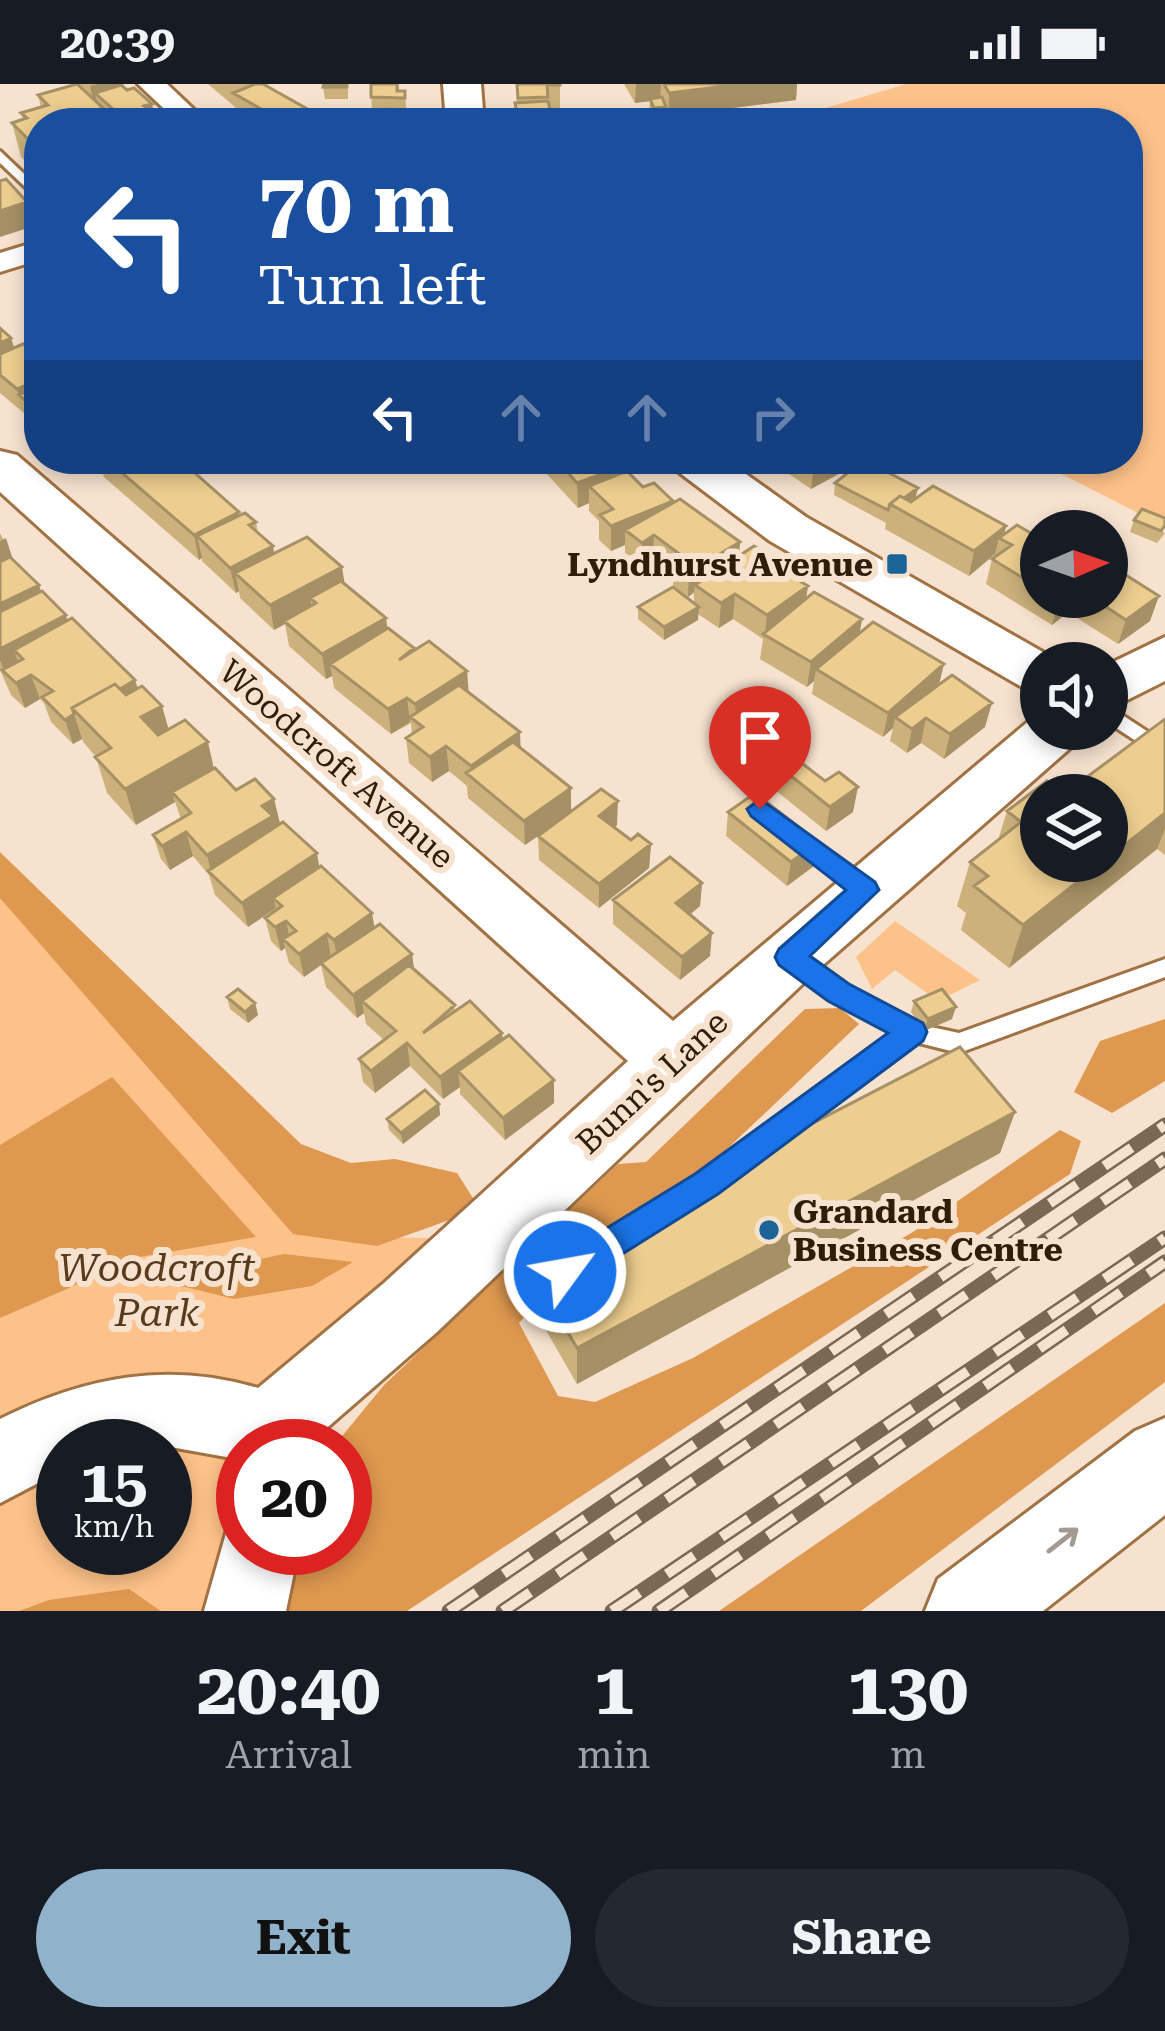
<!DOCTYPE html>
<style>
body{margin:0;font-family:"Roboto Serif",serif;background:#242831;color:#f1f3f6;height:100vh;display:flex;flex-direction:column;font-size:45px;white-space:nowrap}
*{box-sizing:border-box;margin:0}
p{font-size:39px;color:#9ea1a6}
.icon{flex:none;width:66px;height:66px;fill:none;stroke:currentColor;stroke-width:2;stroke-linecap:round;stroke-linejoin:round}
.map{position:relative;height:1527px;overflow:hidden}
.panel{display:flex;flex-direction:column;background:#171b24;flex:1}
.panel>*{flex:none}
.guide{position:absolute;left:24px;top:24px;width:1119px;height:366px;border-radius:48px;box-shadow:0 6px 18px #0003;background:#1a4fa0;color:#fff;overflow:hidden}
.needle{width:78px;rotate:88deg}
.buttons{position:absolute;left:1020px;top:426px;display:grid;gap:24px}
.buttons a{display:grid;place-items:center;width:108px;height:108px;border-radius:50%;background:#171b24;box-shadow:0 6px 18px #0003;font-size:60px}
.speed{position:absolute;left:36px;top:1335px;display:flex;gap:24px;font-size:60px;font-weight:700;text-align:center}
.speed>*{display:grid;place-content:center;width:156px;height:156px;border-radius:50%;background:#171b24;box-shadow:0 6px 18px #0003;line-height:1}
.speed small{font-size:30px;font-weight:400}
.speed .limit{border:18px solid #d22;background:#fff;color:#111}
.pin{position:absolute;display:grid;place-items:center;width:102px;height:102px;color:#fff;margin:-123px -51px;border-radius:50% 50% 50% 0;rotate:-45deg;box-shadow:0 0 12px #0007}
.pin .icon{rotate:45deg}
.me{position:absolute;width:132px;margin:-66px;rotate:58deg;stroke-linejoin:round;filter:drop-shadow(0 0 9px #0008)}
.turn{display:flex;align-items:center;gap:42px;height:252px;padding:0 36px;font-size:54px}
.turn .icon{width:156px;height:156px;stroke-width:2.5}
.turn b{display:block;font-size:84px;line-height:102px}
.lanes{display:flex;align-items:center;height:114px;padding:0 36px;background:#0003;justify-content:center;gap:60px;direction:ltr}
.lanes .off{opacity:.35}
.eta{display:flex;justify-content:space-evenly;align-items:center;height:204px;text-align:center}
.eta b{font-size:72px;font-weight:700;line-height:84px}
.primary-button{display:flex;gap:24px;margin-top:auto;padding:24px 36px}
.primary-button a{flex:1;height:138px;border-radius:72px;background:#90b3cb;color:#111;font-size:48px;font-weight:700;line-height:138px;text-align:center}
.primary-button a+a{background:#242831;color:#f1f3f6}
.status{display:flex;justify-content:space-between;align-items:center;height:84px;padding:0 60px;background:#171b24;direction:ltr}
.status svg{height:33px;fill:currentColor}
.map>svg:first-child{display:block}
.green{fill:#fdc289;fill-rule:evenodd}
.forest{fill:#de984f}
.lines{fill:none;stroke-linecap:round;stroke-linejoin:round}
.lane-casing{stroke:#a17243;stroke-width:6}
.street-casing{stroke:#a17243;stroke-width:6}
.secondary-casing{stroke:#a17243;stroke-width:6}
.highway-casing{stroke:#a17243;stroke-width:6}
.lane{fill:#fff;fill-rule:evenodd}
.street{fill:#fff;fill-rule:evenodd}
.secondary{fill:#fff;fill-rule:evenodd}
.highway{fill:#fff;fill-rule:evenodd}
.rail-casing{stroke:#7b6754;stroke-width:15}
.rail{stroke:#f7e2cf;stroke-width:10;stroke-dasharray:33;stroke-linecap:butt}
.wall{fill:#ccb17c}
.shaded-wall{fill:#a69065}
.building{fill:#edce90;stroke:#a69065;stroke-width:3}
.oneway{stroke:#a29990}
.route{fill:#1a73e8;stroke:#114b97;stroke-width:3}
.poi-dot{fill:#1a6497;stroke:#f7e2cf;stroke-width:4.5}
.labels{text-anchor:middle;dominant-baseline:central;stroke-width:12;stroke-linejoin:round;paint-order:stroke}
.poi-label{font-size:33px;font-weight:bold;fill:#301d09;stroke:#f7e2cf;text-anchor:end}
.street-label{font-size:33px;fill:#301d09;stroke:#f7e2cf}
.near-park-label{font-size:39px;font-style:italic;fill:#583a1c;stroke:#f7e2cf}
</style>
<div class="status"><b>20:39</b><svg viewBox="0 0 49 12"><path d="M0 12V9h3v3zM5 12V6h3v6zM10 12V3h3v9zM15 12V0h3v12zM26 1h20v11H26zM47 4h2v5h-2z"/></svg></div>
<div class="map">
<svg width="1165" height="1527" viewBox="0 0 1165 1527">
<rect width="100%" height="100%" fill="#f7e2cf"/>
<path class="green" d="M906,0H1165V433L1142,431L1032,375H1128V39H746L744,35L826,24Z
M0,792L317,1152L484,1155L243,1362L247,1527H0ZM63,1362H165V1464H63Z
M895,837L980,896L938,917L895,886L872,905L856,873Z"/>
<path class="forest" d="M0,768L301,1060L351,1079L395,1075L457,1089L480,1125L377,1162L293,1150L0,814Z
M840,924L859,940C780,1014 703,1090 622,1161C589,1189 546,1205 519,1239L558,1312L595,1318L693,1274L913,1148L1060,1046L1081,1057L1070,1090L407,1527H270L287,1464H345V1362H334L384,1301L618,1080L646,1078L805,925Z
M1165,935V997L1112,1029L1074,1008L1100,957Z
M112,993L256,1153L140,1173L0,1234V1061Z
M284,1170L353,1178L312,1202L234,1215L157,1196Z
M1165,1219V1298L861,1527H719Z
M129,1505L161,1527H19L49,1516Z"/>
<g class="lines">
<defs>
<path id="lane" d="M0,67L39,104V116L0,79Z
M1107,621L1165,659V676L1107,638Z
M794,743L873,800L876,806L873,812H857L787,757L784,751Z
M793,866L846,901L917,940L959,949L1165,875V893L959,969L915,958L713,1107L704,1104L701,1096L704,1088L893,949L830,915L785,881L782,875L785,869Z"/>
<path id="street" d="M138,0H167L208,39H179Z
M39,157V176L0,188V169Z"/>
<path id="secondary" d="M443,0H481L484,39H446Z
M0,367L17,371L673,937L1036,631L1041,629V645H1084L1076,659L815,888L437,1248L306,1362H243V1376L165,1362H63V1386L0,1419V1335C84,1293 167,1277 258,1304L384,1199L628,977L0,408Z
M669,375H725L806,433L1062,579H1041V608L1022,603L770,457L676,386Z
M1165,553V597L1107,626V581Z
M243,1430V1464H299L286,1527H204L230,1435Z"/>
<path id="highway" d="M1165,1334V1431L1043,1527H925L938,1495L1135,1347Z"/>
</defs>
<use href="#lane" class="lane-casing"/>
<use href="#street" class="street-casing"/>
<use href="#secondary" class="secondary-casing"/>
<use href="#highway" class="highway-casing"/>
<use href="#lane" class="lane"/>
<use href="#street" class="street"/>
<use href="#secondary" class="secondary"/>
<use href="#highway" class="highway"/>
<defs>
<path id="rail" d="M449,1527L1165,1041
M503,1527L1165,1075
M612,1527L1165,1154
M659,1527L1165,1178"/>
</defs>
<use href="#rail" class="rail-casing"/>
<use href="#rail" class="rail"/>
</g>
<path class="wall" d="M77,0H123L124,3L156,37L163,39H108L106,37V39H39V91L21,73L12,39L23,36L21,29L41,23L38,11Z
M208,0H268V3L311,27L312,39H248L237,33L235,23Z
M348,0V15H325L323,3Z
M371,0H399V7H405L407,38L399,37L372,29Z
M517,0H560V24H549L553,39H516Z
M624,0H797L796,16L669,32L666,28V35L654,36L649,26L650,17L635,19Z
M0,244L11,254L14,264L39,272V347L26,336L25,330L0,309Z
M67,375H179L239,428V432L256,438L258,449L274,469L344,499L386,534L387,544L414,567L467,587L468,608L521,665L571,704V728L617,741L615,744L631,756L651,760L649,784L599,824L539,776L538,752L552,742L525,761L468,714L467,702L449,687L432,698L409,679L406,654L412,650L411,639L391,650L334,604L332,592L326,595L289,562L285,540L274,546L240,514L239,507L236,509L202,477V474L199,476L104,393L101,382L85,390Z
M514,375H617L624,382V388L643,403L740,458L739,472L782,496L808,502L806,514L862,535L859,550L939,601L985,643L944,675L921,659L907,669L890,657L893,644L883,653L812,610L814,597L807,603L760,575L763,555L733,535L719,544L698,530V536L664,556L638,535V523L694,520V509L688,513L673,501V491L653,476L641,484L625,471V461L611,467L599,456V437L589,427V419L578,424L545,388V382L525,389Z
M767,375H848L846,386L811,405Z
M835,399L918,404L915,415L1006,442L1004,450L1041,455V513H1107V468L1115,473L1109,492L1150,537L1118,560L1077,534L1082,517L1052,541L986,500L992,475L995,470L969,492L885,445L886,439L834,411Z
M1134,436L1165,449L1157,459L1130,448Z
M0,449L13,475L41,508L68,537L135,596L138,604L168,645L236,706L274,715L280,740L275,743L320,783L374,844L412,870L414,885L456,926L502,949L503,955L554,1019L505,1056L460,1010V1003L443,1015L410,982L375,1009L363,998L359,975L384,956L366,940L364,929L357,934L326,903L321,881L304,893L289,879L285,864L281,867L271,857L265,834L276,826V824L248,843L215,811L209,791L193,772L170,786L161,775L153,751L181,735L175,718L136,741L107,709L96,673L84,659L82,655L73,660L51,638L44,619L40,615L25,624L11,611L0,586Z
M1165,635V771L1157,765L1009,884L961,846L966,829L957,822L970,778L998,756L1007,727L1064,710Z
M751,660L825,697L853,728L826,747L749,685Z
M728,728L818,758L814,782L787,802L726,752Z
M702,799L700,822L690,831L710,872L680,896L613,840V816Z
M227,913L255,919L258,931L248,939L230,925Z
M914,917L952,935L924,947L911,928Z
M439,1020L440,1031L403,1060L389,1046L387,1035Z
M1015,1028L1000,1069L577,1300L532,1222L531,1185Z"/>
<path class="shaded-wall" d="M97,0H123L127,17L95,9L99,24L95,25L90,2Z
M636,0H661L660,16L635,19Z
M743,0H797L796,16L669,32V9Z
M152,20L156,39H124L123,34Z
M666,23V35L654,36V24Z
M103,24L106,39H81L79,32Z
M311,27L312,39H284Z
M27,118L34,142L0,153V127Z
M11,254L19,278L0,286V259Z
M39,295V323L19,311L25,330L17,305Z
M81,375H100L101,382L85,390Z
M525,375H545V382L525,389Z
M825,375H848L846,386L811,405L814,381Z
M624,382L623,406L589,402V419L578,424L577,399Z
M918,404L915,416L894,422Z
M673,417L671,441L625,446V461L611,467V442Z
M239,428L244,453L197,452L202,474L199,476L194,451Z
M1006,442L1003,456L999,454L995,470L969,492L974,467Z
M654,451L653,476L641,484L642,459Z
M6,454L14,479L0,486V457Z
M740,458L738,482L695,501L694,508L688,513L689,488Z
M273,462L277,487L235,489L239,507L236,509L230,484Z
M1115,473L1108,498H1107V479Z
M774,474L771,499L761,483Z
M342,483L346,508L316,519L310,514L312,526L284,537L285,540L274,546L270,521Z
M39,501L47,526L0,549V520Z
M808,502L804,527L765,551L767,531Z
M735,510L733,535L719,544L721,519Z
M1159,512L1150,537L1118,560L1126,536Z
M1062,513H1083L1082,517L1052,541L1059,516Z
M699,523L698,536L664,556V543Z
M66,531L73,556L23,575L14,566L20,584L6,591L0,576V565Z
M386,534L389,559L330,580L332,592L326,595L322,570Z
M862,535L858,560L816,585L814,597L807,603L811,578Z
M944,580L938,605L895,633L893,644L883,653L888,629Z
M467,587L469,612L417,638L415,620Z
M31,591L40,615L25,624L16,599Z
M135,596L142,621L77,629Z
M407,614L410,638L391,650L388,625Z
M992,619L985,643L944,675L950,650Z
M162,622L172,657L151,669L141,633Z
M74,630L82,655L73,660L65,636Z
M926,634L921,659L907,669L912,645Z
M520,648L521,672L472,694L471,682Z
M208,658L216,694L172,708L175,718L136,741L125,705Z
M446,662L449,687L432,698L430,673Z
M858,703L853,728L826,747L830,723Z
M571,704V729L525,761L524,737Z
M274,715L280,740L275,742L278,757L212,791L207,771L262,722Z
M618,717L617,741L599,756V732Z
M1165,729V745L1157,765L1009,884L1023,841L1104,777H1107V775Z
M186,748L193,772L170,786L162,762Z
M818,758L814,782L787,802L791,778Z
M651,760L649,784L599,824V800Z
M317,769L321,793L273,814L276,824L248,843L242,819Z
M702,799L700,822L674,843L676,819Z
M372,829L376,852L338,879L334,856Z
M286,837L291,860L283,855L285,864L281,867L275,843Z
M712,849L710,872L680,896L682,873Z
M327,850L331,874L304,893L299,870Z
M412,870L415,894L362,917L364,929L357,934L353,911Z
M255,919L258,931L248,939L245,928Z
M956,923L952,935L924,947L928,935Z
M502,949L504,971L458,987L460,1003L443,1015L440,993Z
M407,959L410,982L375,1009L371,987Z
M554,996V1019L505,1056L503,1034Z
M439,1020L440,1031L403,1060L401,1049Z
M1015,1028L1000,1069L577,1300V1264Z"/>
<path class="building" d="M77,0L103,24L79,32L87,39H39V66L12,39L27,34L21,29L48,21L38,11Z
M255,0H263L311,27L284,38L233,9Z
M324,0H347V3H323Z
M371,0H397V7H405V14L371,13Z
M517,0H560V1H547L548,13L518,14Z
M664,0H743L669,9Z
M121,1L127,6L134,4L152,20L144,22L149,26L123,34L95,9Z
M662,13L666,23L654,24L650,15Z
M548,17L553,39H519L515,19Z
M387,25L400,39H332Z
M6,95L27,118L0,127V97Z
M0,244L11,254L0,259Z
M23,260L39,272V295L17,305L0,291V270Z
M39,302V328L19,311Z
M106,375H179L239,428L194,451Z
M556,375H617L624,382L577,399Z
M806,375H825L814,381Z
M864,376L918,404L904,414L900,412L890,420L888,426L835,399Z
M627,387L643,403L654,399L673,417L611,442L600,431L613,425L589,402Z
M933,402L1006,442L974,467L890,420L900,412L911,418Z
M680,415L740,458L689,488L674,477L682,472L654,451L642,459L625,446Z
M1142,425L1165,434V441L1161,447L1134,436Z
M245,429L256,438L249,441L273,462L230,484L197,452Z
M1017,441L1041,455V505L992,475L1012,461L999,454Z
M307,453L342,483L270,521L235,489Z
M754,462L774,474L761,483L782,496L790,491L808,502L767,531L735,510L721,519L695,501Z
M1107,468L1115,473L1107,479Z
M10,473L39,501L0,520V478Z
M1118,486L1159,512L1126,536L1091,513H1107V494Z
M341,497L386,534L322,570L284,537L316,519L310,514Z
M673,503L699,523L664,543L638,523Z
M42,507L66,531L0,565V528Z
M814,508L862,535L811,578L763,550Z
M72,534L135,596L120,605L115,600L72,624L74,630L65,636L42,613L53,607L31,591L16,599L2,586L23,575L14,566Z
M873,538L944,580L888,629L816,585Z
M388,544L414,564L399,576L429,557L467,587L415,620L407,614L388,625L330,580Z
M952,591L992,619L950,650L926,634L912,645L895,633Z
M115,600L126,611L142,602L162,622L141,633L158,651L185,636L208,658L125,705L95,673L111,664L72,624Z
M459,601L520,648L471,682L446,662L430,673L406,654L423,643L410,633Z
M1165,635V729L1107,775V711H1041V777H1104L1023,841L974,802L988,792L970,778L1021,738L1007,727L1047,697L1064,710Z
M765,651L825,697L839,688L858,703L830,723L751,660Z
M513,658L571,704L524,737L466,689Z
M215,684L236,706L255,695L274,715L262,722L273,732L207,771L186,748L162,762L153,751L191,729L172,708Z
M601,705L618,717L599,732L631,756L638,750L651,760L599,800L538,752Z
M755,709L818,758L791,778L728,728Z
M283,738L317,769L242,819L208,787Z
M670,773L702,799L676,819L712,849L682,873L613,816Z
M321,782L372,829L334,856L327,850L299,870L283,855L296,847L286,837L275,843L265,834L282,822L273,814Z
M380,840L412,870L353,911L321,879Z
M409,881L455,921L423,949L470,917L502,949L440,993L407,959L371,987L359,975L396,947L362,917Z
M238,905L255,919L245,928L227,913Z
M942,905L956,923L928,935L914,917Z
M509,951L554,996L503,1034L458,987Z
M960,963L1015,1028L577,1264L531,1185Z
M425,1006L439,1020L401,1049L387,1035Z"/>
<defs><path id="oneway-shaft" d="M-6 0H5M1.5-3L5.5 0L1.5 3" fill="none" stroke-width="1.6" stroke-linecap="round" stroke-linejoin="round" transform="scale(3)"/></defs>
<use class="oneway" href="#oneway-shaft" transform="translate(1063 1456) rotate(-38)"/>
<path class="route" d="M760,715L875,798L879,806L810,872L849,900L923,939L927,948L923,957L718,1110L576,1199L565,1204L553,1199L548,1188L553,1177L695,1090L888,949L828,917L779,881L775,873L779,865L846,806L751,732L747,725Z"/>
<g class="poi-dot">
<rect x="885" y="468" width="24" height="24" rx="6"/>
<circle cx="769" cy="1146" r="12"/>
</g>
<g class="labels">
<g class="poi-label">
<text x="873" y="480">Lyndhurst Avenue</text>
<text x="793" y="1127" text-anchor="start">Grandard<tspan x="793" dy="38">Business Centre</tspan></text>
</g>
<g class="street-label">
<text transform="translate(337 680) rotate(41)">Woodcroft Avenue</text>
<text transform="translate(652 998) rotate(-43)">Bunn's Lane</text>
</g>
<g class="near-park-label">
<text x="157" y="1184">Woodcroft<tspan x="157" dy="45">Park</tspan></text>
</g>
</g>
</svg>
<div class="buttons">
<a><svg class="needle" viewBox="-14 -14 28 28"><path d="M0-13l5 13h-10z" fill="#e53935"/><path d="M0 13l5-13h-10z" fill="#9ea1a6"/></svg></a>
<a><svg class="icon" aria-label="sound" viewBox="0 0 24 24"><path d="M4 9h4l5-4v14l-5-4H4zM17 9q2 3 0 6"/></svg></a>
<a><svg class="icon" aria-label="layers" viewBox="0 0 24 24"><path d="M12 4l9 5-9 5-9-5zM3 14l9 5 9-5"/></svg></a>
</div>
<div class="speed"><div>15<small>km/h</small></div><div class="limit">20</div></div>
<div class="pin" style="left:760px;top:725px;background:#d93025"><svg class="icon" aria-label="arrive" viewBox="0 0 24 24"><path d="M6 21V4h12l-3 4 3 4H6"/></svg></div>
<svg class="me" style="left:565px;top:1188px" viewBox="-20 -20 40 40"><circle r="17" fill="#1a73e8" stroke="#fff" stroke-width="3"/><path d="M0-11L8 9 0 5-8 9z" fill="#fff"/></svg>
<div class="guide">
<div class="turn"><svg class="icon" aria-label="left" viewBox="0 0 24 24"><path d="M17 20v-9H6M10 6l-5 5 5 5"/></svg><div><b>70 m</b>Turn left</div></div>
<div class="lanes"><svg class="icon" aria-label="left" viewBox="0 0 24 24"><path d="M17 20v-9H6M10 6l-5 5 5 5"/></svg><svg class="icon off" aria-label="ahead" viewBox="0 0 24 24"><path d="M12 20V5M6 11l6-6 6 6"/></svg><svg class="icon off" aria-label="ahead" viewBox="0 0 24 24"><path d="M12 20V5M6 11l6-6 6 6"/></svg><svg class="icon off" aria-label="right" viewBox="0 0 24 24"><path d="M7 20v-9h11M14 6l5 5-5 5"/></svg></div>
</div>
</div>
<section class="panel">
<div class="eta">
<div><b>20:40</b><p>Arrival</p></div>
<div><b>1</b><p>min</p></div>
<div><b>130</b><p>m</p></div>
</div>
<div class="primary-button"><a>Exit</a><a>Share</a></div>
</section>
